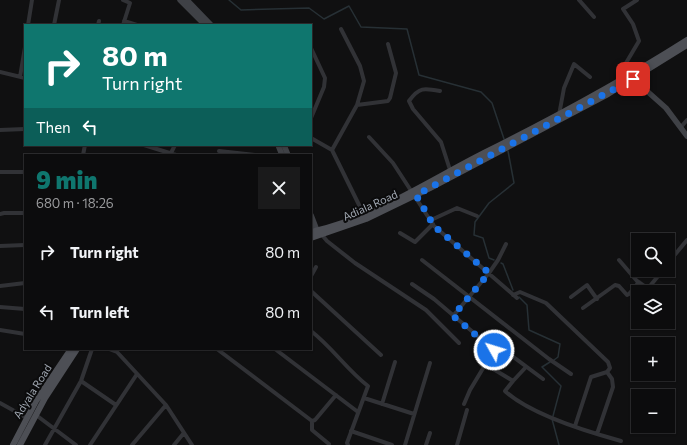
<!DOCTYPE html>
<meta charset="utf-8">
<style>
body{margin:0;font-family:Commissioner,sans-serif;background:#1a1a1b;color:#f1f3f6;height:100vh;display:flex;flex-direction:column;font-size:15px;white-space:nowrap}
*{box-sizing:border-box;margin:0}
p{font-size:13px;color:#9a9b9d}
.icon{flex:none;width:22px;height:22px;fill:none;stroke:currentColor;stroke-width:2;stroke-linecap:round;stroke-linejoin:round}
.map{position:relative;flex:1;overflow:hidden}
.panel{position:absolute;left:24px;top:154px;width:288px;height:196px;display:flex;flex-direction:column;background:#0c0c0d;border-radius:0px;box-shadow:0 1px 3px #0004,0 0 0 1px #2c2c2e}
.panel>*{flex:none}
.banner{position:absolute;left:24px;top:24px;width:288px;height:122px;border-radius:0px;box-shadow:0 1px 3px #0004,0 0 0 1px #2c2c2e;background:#0f766e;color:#fff;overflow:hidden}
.tools{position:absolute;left:631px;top:233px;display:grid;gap:8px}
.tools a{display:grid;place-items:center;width:44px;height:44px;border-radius:0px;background:#0c0c0d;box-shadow:0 1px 3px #0004,0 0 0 1px #2c2c2e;font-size:20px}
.pin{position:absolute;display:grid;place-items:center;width:34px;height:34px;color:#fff;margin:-17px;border-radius:8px;box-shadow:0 2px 6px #0006}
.me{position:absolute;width:44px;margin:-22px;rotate:309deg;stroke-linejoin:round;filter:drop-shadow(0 0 3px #0008)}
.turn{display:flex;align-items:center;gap:14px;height:84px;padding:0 12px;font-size:18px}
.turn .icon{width:52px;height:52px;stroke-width:2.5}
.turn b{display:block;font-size:28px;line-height:34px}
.then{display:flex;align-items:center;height:38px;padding:0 12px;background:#0003;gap:8px;font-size:15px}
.round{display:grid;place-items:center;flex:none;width:42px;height:42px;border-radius:0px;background:#1a1a1b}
.headline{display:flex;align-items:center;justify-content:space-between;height:68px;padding:0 12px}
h1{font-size:24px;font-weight:800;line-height:30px;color:#0f766e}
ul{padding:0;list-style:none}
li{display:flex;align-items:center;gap:12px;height:60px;padding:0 12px}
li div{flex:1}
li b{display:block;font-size:15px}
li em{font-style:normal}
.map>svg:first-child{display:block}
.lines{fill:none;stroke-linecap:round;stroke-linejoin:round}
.stream{stroke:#273035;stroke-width:1.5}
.street{stroke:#313236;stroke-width:4}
.secondary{stroke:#3f4146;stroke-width:5.5}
.primary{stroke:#4d4f55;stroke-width:6}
.route{stroke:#1a73e8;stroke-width:7;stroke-dasharray:0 12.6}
.labels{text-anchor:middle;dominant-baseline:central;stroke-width:4;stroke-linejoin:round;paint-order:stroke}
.street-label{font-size:11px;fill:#a1a8b2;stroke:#0b0b0c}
</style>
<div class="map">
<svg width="687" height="445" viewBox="0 0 687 445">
<rect width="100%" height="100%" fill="#101011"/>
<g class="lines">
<path class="stream" d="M229,0L241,10L309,8L324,19L349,6L361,27L407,29L419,75L481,92L492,103L504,139
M494,260L489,258L483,238L474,235L475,222L489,203L514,183L508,151
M501,263L503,264L513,290
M519,297L527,305L529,330L560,344L558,357L554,360
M550,362L542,367L561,386L553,416
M552,419L559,445"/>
<path class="street" d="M123,0L130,3L123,25
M579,0L594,17
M124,21L137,25
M28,25L32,0
M54,25L59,0
M98,25L99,21
M341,29L360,66L364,81L357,105
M311,48L325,78L324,87L311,118
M0,72L25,78
M633,74L626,63L639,41L633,24L623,9L637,0
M20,77L25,47
M440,91C424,88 419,87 409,101L413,109L441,142L451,173
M559,115L564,88L574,64L590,77
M681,127L687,120
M0,130L25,129
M369,137L393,163L434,226L517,298
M311,138L332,150L365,217
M144,145L176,155
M332,150L357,105L388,101L390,98L396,73L388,44
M219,151L255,155
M171,153L175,145
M83,155L85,145
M0,172H25
M0,214L4,213H25
M431,220L457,208L477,216
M400,233L415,242L433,224
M322,235L327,241L355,263L426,310L459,343
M0,246L25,245
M422,260L549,359L571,374
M619,260L637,281L647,288L650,286L663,270
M668,263L687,240
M311,276L316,267
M412,284L434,299L494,350L470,390L464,404
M0,286L25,283
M311,291L381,355
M513,295L520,292L546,303L608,362L610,368L607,372L612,379L613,387L597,434
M571,297L587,285L597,299
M0,307L25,309
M583,308L615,285L619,286L627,295L629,294L639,282
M453,316L489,273L498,260L506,244
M0,330L25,334
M311,331C332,347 347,370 368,386L347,443L348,445
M500,347L543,379
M109,349L117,352L166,405L192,445
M217,349L312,421L315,420L336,395
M275,349L358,412
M485,364L513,381L505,391L506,392C532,415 588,432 621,441
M81,381L116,405
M513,381L526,367
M364,398L414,414
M0,403L27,418
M382,404L395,362
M36,415L76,445
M312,421V430L329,444
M575,426L591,377L607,372
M351,431L392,445
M45,445L81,381L92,349
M90,445L137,374
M132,445L166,405
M174,445L183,434
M405,445L430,363
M426,445L430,433
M457,445L467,410"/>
<path class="secondary" d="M180,0L205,25
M187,0L211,25
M630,76L666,108L687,136
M278,145L282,155
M284,145L288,155
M311,215L318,233"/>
<path class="primary" d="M311,232C374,218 427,182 484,153C554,118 621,82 687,40
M311,238L366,219L430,188L608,94L687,45
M13,445L36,401L71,349
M20,445L45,398L77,349"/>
</g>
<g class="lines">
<path class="route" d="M494,350L453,316L489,273L434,226L416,195L633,79"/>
</g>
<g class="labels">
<g class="street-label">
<text transform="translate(370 205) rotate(-24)">Adiala Road</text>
<text transform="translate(32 391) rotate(-58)">Adyala Road</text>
</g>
</g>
</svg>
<div class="tools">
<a><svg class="icon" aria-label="search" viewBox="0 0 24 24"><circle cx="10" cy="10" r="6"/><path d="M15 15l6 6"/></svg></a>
<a><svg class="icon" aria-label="layers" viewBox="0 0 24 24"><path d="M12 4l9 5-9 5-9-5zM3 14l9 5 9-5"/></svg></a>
<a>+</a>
<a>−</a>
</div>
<div class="pin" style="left:633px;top:79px;background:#d93025"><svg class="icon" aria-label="arrive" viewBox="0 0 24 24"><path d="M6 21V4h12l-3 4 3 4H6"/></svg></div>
<svg class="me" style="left:494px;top:350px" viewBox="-20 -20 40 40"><circle r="17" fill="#1a73e8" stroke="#fff" stroke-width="3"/><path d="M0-11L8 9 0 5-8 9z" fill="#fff"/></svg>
<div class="banner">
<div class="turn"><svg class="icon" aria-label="right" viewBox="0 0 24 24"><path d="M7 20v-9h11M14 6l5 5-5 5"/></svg><div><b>80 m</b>Turn right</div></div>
<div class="then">Then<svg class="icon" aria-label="left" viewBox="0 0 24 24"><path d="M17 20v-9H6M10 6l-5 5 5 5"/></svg></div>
</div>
<section class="panel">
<div class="headline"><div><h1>9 min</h1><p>680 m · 18:26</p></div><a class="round"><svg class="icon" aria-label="close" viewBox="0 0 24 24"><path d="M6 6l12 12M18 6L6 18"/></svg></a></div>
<ul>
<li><svg class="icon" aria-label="right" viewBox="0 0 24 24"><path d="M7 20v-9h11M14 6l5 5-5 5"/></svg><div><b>Turn right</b></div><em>80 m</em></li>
<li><svg class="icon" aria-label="left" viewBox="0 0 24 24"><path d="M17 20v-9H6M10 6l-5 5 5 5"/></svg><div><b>Turn left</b></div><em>80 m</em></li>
</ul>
</section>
</div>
